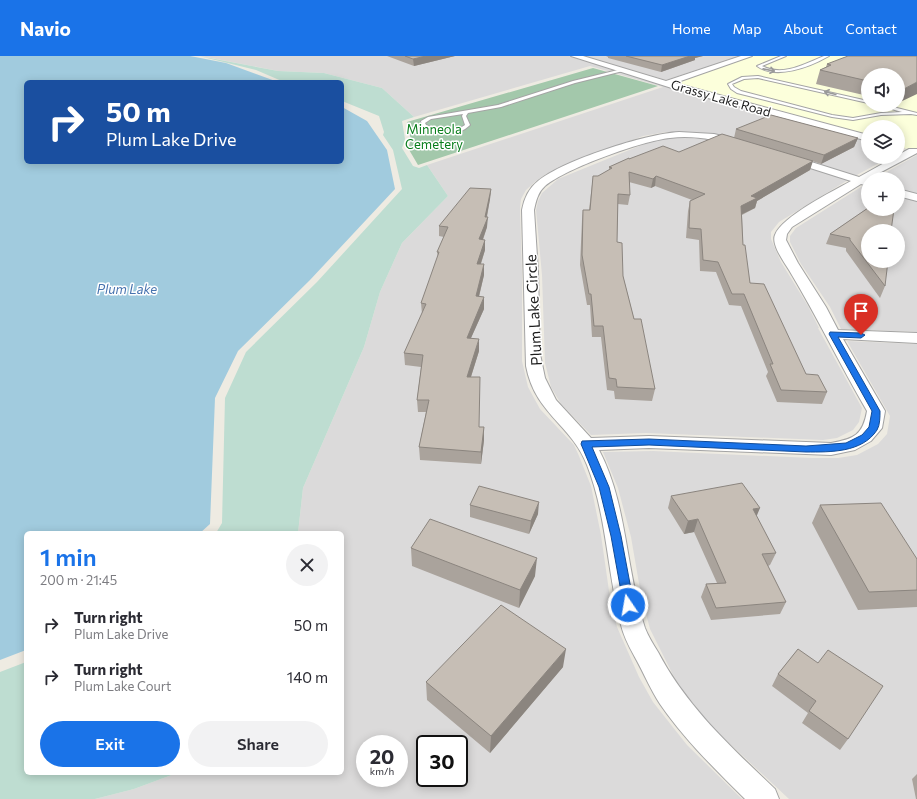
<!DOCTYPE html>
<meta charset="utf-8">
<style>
body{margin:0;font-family:Commissioner,sans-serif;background:#f2f2f3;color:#2b2b33;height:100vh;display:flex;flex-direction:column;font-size:15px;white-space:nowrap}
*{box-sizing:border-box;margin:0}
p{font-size:13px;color:#7c7c81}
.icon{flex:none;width:22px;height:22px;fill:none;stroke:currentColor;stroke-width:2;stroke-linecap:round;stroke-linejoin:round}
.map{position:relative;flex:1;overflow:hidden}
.drawer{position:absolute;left:24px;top:475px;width:320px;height:244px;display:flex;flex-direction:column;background:#fff;border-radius:6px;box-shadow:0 2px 10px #0003}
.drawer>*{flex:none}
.banner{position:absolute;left:24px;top:24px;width:320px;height:84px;border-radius:6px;box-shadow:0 2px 10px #0003;background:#1a4fa0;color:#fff;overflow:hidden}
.tools{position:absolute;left:861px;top:12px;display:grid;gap:8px}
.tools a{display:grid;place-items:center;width:44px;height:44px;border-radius:50%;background:#fff;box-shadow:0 2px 10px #0003;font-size:20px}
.speed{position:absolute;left:356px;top:679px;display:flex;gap:8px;font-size:20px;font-weight:700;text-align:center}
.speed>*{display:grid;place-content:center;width:52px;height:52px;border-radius:50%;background:#fff;box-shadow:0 2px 10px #0003;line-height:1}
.speed small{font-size:10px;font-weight:400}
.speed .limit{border:2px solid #111;border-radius:6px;background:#fff;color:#111}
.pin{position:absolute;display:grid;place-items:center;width:34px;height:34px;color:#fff;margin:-41px -17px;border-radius:50% 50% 50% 0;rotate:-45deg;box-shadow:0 0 4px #0007}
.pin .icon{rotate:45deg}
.me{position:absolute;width:44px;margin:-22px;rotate:348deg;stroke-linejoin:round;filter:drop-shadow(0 0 3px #0008)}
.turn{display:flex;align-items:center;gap:14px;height:84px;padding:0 16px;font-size:18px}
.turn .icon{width:52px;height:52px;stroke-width:2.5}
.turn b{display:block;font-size:28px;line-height:34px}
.round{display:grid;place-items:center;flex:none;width:42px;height:42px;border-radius:21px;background:#f2f2f3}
.head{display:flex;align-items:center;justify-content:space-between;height:68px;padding:0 16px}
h1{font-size:24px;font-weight:600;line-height:30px;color:#1a73e8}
.action{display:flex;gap:8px;margin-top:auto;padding:8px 16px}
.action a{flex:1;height:46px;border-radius:24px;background:#1a73e8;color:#fff;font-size:16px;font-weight:600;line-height:46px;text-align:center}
.action a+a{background:#f2f2f3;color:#2b2b33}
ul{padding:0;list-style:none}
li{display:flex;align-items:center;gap:12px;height:52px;padding:0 16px}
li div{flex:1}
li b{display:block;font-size:15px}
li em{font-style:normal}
header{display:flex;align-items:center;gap:24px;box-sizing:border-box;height:56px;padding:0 20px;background:#1a73e8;color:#fff}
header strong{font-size:19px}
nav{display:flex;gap:22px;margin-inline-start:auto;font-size:14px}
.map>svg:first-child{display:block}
.residential{fill:#dbdada;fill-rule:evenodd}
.education{fill:#fcffdb;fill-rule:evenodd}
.wetland{fill:#beddd1}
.cemetery{fill:#a3c8ab}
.water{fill:#a1cbde}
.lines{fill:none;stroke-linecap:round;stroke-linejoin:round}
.service-casing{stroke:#a4a4a4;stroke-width:2}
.minor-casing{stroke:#a4a4a4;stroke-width:2}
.service{fill:#fff;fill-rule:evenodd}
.minor{fill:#fff;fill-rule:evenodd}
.wall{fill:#aaa39c}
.shaded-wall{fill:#8b857f}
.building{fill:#c6beb5;stroke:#8b857f}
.oneway{stroke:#999}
.route{fill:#1a73e8;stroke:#114b97}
.labels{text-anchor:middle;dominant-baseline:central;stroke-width:3;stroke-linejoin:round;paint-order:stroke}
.far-street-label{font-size:13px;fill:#1d1d1d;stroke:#fff}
.far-park-label{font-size:13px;fill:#087d1b;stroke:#fff}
.far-water-label{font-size:13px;font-style:italic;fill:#4773af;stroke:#fff}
.street-label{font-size:15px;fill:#1d1d1d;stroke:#fff}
</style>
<header>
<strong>Navio</strong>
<nav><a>Home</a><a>Map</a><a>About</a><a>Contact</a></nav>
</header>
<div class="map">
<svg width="917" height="743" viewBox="0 0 917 743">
<rect width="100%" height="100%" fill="#eeebe2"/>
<path class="residential" d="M201,0H569L868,85V101H890L855,120L710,78L666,76L643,80L546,118L536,125L526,134L521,143L520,153L522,217V305L528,331L540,353L574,389L579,400L591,430L601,479L609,535L617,571L639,621L653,646L687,689L742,743H95L134,733L177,717H342V477H298L303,432L364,291L380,236L402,187L448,140L427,109L663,31L590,10L414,61L382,32L324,17L278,15ZM365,688H399V722H365ZM425,688H459V722H425Z
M582,0H740L666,24Z
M673,81H697L731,88L848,124L779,166L771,176V183L781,206L808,250L819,272H818L862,352L859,366L853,374L837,382L823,384L646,377L591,379L561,348L551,331L545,307L542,219L536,154L538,145L542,137L558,123L654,84Z
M917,99V139L898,133V123H874Z
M864,129L868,130V153H898V139L917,145V276L841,273L830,251L801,208L790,186V180L796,172ZM868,175H898V205H868Z
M847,285L917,288V743H789L714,673L682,634L672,617L650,573L641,539L631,481L618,432L603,396L653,395L812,402H838L857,399L878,388L887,378L890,360Z"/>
<path class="education" d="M748,0H917V96L898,90V71H868V82L668,27ZM868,19H898V49H868Z"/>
<path class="wetland" d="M199,0L278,15L324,17L382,32L414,61L402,65L405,83L402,92L413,110L419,112L427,109L448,140L402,187L380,236L364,291L303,432L298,477H216L222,467L225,342L246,296L317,226L402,133L393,94L383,79L384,76L379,60L342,45V26H284L256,14Z
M26,606V717H177L134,733L95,743H0V616Z"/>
<path class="cemetery" d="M593,12L658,30L418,109L408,92L411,84L407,66Z"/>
<path class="water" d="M0,0H190L226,7L278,26H26V106H342V51L367,65L387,94L395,133L310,224L238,295L215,342L210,468L200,477H26V594L0,604Z"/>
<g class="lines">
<defs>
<path id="service" d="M781,0H786L762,10C783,21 804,8 824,0H829C810,11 776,24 757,10Z
M622,13L623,15L575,27L501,51L468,57L466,60L470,69C458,81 435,80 422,70L421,65L428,61L498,49L573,25ZM463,58L462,60L465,69C454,77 439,75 426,69L425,67L431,63Z
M758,20L868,45V47L758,22L744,23L732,28L734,31L741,35L832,59L853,62L881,57L902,56L877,49H885L917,57V59L911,58L881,59L853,64L832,61L737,37L731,33L728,28L742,21Z"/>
<path id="minor" d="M571,0H583L666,25L741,0H752L675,27L868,79V85L678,34Z
M679,76L714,78L743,85L744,87L739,90C716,84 694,79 670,82C642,85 567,112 545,130C538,136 536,145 534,154L538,216L540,298L545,322L556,344L591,382L649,380L831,387C854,383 863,379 867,355C840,309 817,260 789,214C784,206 771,188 775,179C781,161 833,135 851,125L785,104L784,102L789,99L859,121L895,101H898V99L909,93H917V97L868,123V130L861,128L792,171L787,178L786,184L798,207L826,251L838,274L917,277V287L843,283L885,355L882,372L871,385L855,394L831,399L649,392L599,394C628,449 625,513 645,572C648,580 653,588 658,596C686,650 731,691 775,733L779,743H745C715,713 684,683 660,648C651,634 645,620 637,605C631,594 624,582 621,569C607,516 607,460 587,409C571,368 535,358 526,310L522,154C524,143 529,132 538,125C564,104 645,78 679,76Z
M898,133L917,138V145L898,140Z"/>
</defs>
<use href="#service" class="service-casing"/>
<use href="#minor" class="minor-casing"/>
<use href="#service" class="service"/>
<use href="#minor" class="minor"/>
</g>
<path class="wall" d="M387,0H455L414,10Z
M606,0H703L695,2V4L661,16L608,2V1Z
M917,0L898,47V19H868V40L816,28L820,14L826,11L827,8Z
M736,73L858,82L854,91L821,108L812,105L810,114L757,145L755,152L742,159L743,189L750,227L806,318L827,336L822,348L777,346L766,320L768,316L741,250L729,249L716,216L700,215L699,184L686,182L688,155L690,145L692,144L655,130L651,132L629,126L630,139L628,149L618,148L617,186L623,220L634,263L655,333L652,345L615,343L614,335L607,334L601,281H592L590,249H587L580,209L582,164L583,154H589L593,120H598L609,114V111L629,103L679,96L734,82Z
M491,133L490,143L487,161V171L483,184H485V194L481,208L484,219L479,241L484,253L471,282L479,295L471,321L479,371H484V384L481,408L420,404L419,391L426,356H418L417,344L421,311L405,309L404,297L422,258L421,247L438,201L437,196L444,181L439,180V170Z
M868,152L885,230L880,242L846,195V192L826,188L830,178Z
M671,440L756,460L776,497L770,509L768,510L786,546L780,558L711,564L701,541L706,528L717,527L694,476L684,478L668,452Z
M470,449L538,458L529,478L470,461Z
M820,449L917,503V551L858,554L812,467Z
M411,492L535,520L519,552L412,510Z
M798,593L848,683L840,694L802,667L808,657L772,630L778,618Z
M563,611L490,697L427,644L426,626Z
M917,718V743H916L912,723Z"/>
<path class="shaded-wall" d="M426,0H455L414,10L413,3Z
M690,0H703L695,2V4L661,16L662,9Z
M917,26V38L898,47L904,33Z
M858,82L854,91L821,108L824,99Z
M813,105L810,114L757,145L755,152L738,160L741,150L751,140Z
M656,120L655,130L651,132L653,123Z
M491,133L490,143L486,164L488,161L487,171L479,194V183Z
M485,184V194L477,219V208Z
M484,208V219L476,252V240Z
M484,241V253L466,293L467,282Z
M479,283V295L467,333V321Z
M484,371V384L481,408V396Z
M539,446L538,458L529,478L531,465Z
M760,452L755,464L753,453Z
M698,463L694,476L684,478L688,465Z
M537,502L535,520L519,552L520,534Z
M566,593L563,611L490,697L491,680Z"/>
<path class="building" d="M405,0H426L413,3Z
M626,0H690L662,9Z
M848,0H917V26L904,33L898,31V19H868V25L820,14L831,9L827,8Z
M771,59L858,82L824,99L736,73Z
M722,78L813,105L751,140L757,142L741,150L743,189H745L750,227L764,228L806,318L818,319L827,336L781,334L770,308H773L744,238H732L718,206L703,204L701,173L689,172L690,145L705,138L656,120L653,123L629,116L630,139L618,138L617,186L622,187L623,220L634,263H641L655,333L617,331L616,323L609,322L603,270H594L591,238H589L582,199L583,154H590L593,120H598L612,112L609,111L629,102V103L663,90L679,96Z
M470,132L491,133L485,161H488L479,183L485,184L477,208H484L476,240L484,241L467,282L479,283L467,321H480L479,371H484L481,396L419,391L429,344H417L423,299L404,297L426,248L421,247L439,196H437L448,171L439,170Z
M868,152V153H894L891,175H868V205H888L885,230L850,184V182L830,178Z
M742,427L760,452L753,453L776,497L762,498L786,546L716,552L706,528L726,527L698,463L688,465L671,440Z
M479,430L539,446L531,465L470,449Z
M881,447L917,503V534L869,536L820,449Z
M430,463L537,502L520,534L411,492Z
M501,549L566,593L491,680L426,626Z
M798,593L818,607L828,594L883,630L848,683L809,655L816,645L778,618Z"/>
<defs><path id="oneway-shaft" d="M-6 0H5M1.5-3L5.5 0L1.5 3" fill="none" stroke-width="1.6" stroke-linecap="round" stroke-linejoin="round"/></defs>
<g class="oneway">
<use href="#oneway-shaft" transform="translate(769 14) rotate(11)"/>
<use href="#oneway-shaft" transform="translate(830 37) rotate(-166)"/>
</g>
<path class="route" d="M830,276L861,277L865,279L861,282L838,281L880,355C880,361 880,369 877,374C862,397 830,396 806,396L649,389L592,391L609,431L621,480L634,549L632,552L628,554L624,552L611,480L599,431L581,388L582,385L649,383L806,390L846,387L862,379L869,371L872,355L829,278Z"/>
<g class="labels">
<g class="far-street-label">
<text transform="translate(721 42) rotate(16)">Grassy Lake Road</text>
</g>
<g class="far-park-label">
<text x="434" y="73">Minneola<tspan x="434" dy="15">Cemetery</tspan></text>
</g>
<g class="far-water-label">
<text x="127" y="233">Plum Lake</text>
</g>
<g class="street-label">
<text transform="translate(533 254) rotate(-93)">Plum Lake Circle</text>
</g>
</g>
</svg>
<div class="tools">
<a><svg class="icon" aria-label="sound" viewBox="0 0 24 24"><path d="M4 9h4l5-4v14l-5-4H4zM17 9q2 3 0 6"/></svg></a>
<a><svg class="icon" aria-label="layers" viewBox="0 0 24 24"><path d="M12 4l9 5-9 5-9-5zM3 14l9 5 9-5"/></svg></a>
<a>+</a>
<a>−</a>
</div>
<div class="speed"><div>20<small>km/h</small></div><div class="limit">30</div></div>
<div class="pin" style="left:861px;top:279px;background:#d93025"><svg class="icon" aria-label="arrive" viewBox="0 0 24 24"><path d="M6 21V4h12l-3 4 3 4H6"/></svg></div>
<svg class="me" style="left:628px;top:549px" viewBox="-20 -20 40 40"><circle r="17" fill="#1a73e8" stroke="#fff" stroke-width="3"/><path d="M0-11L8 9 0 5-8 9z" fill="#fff"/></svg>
<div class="banner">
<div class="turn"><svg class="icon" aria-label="right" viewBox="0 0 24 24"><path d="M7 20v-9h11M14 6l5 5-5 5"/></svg><div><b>50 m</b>Plum Lake Drive</div></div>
</div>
<section class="drawer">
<div class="head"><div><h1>1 min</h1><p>200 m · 21:45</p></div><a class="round"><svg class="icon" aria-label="close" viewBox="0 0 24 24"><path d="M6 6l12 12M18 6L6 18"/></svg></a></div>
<ul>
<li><svg class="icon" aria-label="right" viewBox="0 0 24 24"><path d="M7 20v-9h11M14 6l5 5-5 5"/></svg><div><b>Turn right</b><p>Plum Lake Drive</p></div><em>50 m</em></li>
<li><svg class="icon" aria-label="right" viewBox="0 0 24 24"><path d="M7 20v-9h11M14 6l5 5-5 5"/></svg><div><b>Turn right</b><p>Plum Lake Court</p></div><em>140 m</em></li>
</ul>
<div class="action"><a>Exit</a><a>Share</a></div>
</section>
</div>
